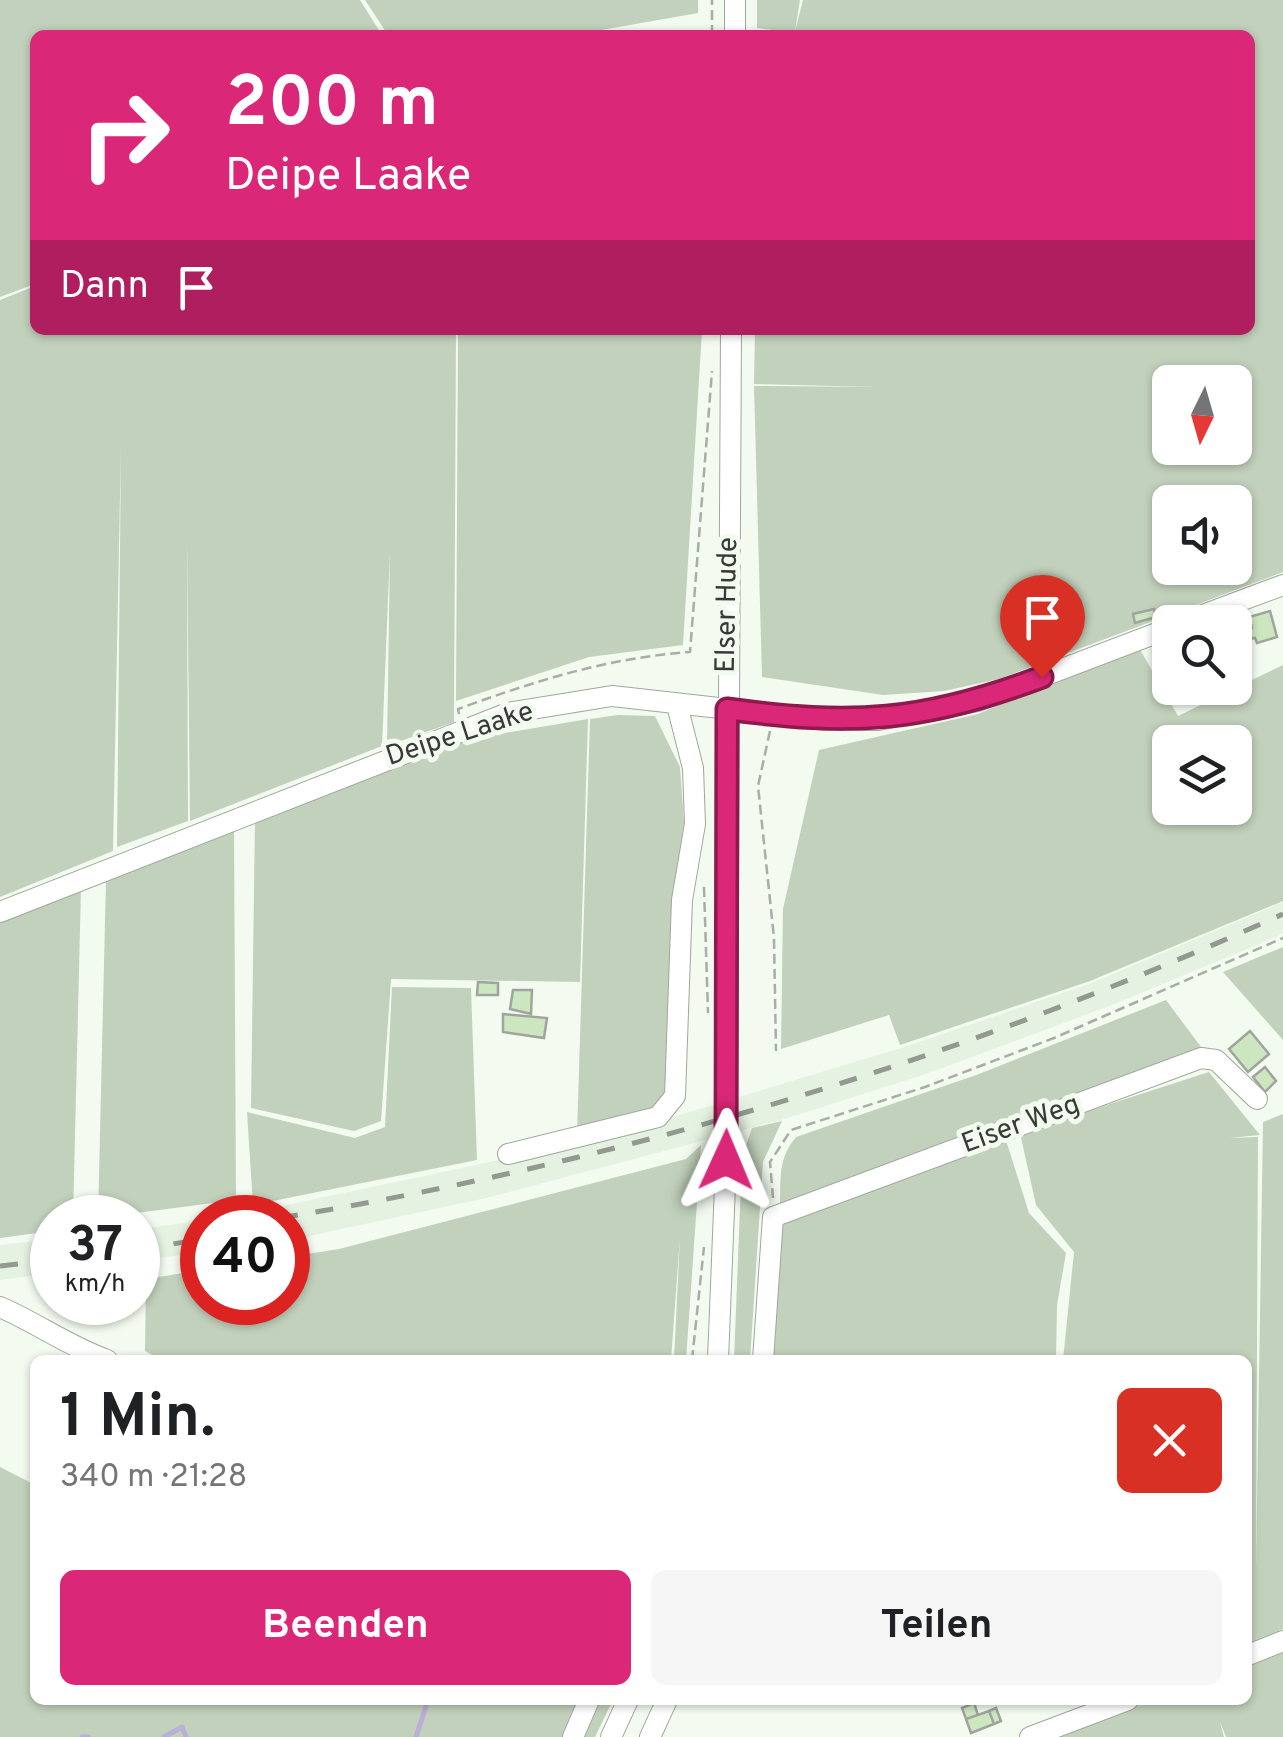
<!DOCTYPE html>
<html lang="de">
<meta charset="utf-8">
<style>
body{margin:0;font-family:Overpass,sans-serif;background:#f6f6f6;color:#202124;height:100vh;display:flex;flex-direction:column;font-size:38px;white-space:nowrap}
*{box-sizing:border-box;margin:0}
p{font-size:32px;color:#757577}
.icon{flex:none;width:55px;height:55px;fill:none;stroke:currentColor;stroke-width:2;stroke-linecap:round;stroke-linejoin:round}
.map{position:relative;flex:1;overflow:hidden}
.sheet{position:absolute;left:30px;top:1355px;width:1222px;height:350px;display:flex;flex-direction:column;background:#fff;border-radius:15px;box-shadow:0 2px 8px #0004}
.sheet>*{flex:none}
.guide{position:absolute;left:30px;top:30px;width:1225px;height:305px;border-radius:15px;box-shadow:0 2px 8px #0004;background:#db2777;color:#fff;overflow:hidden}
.needle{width:65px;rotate:185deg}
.controls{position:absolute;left:1152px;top:365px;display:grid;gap:20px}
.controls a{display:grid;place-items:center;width:100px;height:100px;border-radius:15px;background:#fff;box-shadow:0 2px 8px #0004;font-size:50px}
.speed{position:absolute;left:30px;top:1195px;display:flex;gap:20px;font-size:50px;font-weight:700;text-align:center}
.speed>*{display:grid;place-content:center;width:130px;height:130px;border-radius:50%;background:#fff;box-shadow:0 2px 8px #0004;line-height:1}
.speed small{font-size:25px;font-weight:400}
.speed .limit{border:15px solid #d22;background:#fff;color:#111}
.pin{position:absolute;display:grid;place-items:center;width:85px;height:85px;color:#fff;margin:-102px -42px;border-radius:50% 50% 50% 0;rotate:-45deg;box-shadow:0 0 10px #0007}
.pin .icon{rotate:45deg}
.me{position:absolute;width:110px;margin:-55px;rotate:1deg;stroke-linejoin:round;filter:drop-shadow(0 0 8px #0008)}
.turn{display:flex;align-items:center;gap:35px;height:210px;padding:0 30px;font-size:45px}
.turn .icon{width:130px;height:130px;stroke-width:2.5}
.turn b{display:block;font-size:70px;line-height:85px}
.then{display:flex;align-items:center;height:95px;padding:0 30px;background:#0003;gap:20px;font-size:38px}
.round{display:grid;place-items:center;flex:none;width:105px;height:105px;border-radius:15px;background:#f6f6f6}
.summary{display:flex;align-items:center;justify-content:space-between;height:170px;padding:0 30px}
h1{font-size:60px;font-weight:700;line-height:75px}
.primary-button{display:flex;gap:20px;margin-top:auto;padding:20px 30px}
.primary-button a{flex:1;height:115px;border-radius:15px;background:#db2777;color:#fff;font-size:40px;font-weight:700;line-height:115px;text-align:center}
.primary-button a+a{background:#f6f6f6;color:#202124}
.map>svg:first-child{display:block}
.built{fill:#e5f1e1}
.green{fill:#c2d1bb;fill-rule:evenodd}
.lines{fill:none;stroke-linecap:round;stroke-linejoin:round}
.stream{stroke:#b9afd7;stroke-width:5}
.building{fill:#cce6c0;stroke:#9fa59c;stroke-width:2.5}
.minor-casing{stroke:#a0a79e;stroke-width:22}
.path{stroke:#a8ada6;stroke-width:2.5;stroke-dasharray:10 5;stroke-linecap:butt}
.minor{stroke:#fff;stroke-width:20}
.rail{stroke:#939891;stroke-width:5;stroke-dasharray:18 18;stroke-linecap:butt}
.minor-bridge-casing{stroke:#a0a79e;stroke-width:22;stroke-linecap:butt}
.minor-bridge{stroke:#fff;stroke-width:20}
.route-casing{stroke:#8e194d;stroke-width:25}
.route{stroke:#db2777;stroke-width:18}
.labels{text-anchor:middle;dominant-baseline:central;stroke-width:10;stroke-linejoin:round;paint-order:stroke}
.street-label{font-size:28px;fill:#373a36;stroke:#f3faf0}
</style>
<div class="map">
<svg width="1283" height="1737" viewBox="0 0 1283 1737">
<rect width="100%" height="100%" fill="#f3faf0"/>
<path class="built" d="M1283,902V933L1257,945L1107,1007L923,1075L781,1120L486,1198L295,1239L288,1240V1218H225L604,1138L901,1048L1089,984Z
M202,1221V1252L138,1261V1229Z
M52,1239V1273L0,1280V1245Z"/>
<path class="green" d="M0,0H360L382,35H35V284L0,297Z
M365,0H698V13L573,35H388Z
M757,0H800L795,31L803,0H1283V572L999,679L944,691L883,695L762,677L754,386L879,387L754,384L755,330H1250V35H757V31H781L757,28ZM1170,382H1235V448H1170ZM1170,502H1235V568H1170Z
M35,286V330H456L454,722L387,746L390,551L382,746L190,821L187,538L188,821L117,847L121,446L113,851L0,897V300Z
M458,330H702L683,645L589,657L456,701Z
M1138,646L1178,716L1283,665V901L1090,981L900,1045L889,1015L781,1049L783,909L819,750L978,714ZM1170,742H1235V808H1170Z
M618,715L655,716L680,767L684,823L673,898L666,1098L652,1117L577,1134L590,719Z
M588,719L580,982L391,979L381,1121L354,1131L251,1108L255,820L469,739Z
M234,828L236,1200L98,1218L106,879Z
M81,889L73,1217L52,1218V1231L0,1238V921Z
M1283,947V1040L1223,972Z
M392,987L471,988L477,1160L253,1205L247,1112L355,1138L385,1127Z
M1166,1000L1204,1051L791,1205L780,1203C781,1176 778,1159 796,1137L979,1074Z
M1209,1072L1260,1135L1229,1138L1258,1137L1256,1569L1263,1122L1283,1114V1629L1248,1643V1360H1063L1074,1252L1036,1205L1020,1133Z
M782,1121L763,1162L750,1360H734L742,1157L752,1128Z
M1005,1137L1029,1213L1066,1253L1057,1305L1056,1360H772L781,1227L789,1220Z
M701,1145L686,1360H674L680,1237L671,1360H161L145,1351L146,1279L202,1270V1302H288V1257L339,1249L686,1159Z
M0,1467L35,1485V1700H583L562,1737H0Z
M1283,1651V1737H1226L1220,1722L1224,1737H1052L1150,1700H1248V1665Z
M599,1700H613L595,1737H582Z"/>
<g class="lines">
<path class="stream" d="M82,1737H88
M164,1737L182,1727L186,1737
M416,1737L428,1700"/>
</g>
<path class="building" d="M1154,609L1156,617L1135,623L1133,614Z
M1270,611L1277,637L1257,643L1255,638L1235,641V625L1241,623L1243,631L1252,628L1249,617Z
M478,982L498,983V995H477Z
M513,990H532L531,1014L510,1009Z
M503,1014L547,1018L544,1038L503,1032Z
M1250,1031L1269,1054L1248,1072L1229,1049Z
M1265,1067L1276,1081L1265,1092L1253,1077Z
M974,1703L978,1715L966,1719L962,1708Z
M996,1708L1001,1721L994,1724L989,1711Z
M989,1711L994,1724L971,1733L966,1719Z"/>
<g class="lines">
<defs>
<path id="minor" d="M735,35V0
M1184,622L1283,585
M0,912L508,713L612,696L826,720H878L978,701L1170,628
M727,1076L731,330
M508,1154L658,1117L675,1096L682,900L695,824L693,768L677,705
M0,1307C39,1324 66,1345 107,1360
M718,1360L726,1160
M763,1360L773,1217L1201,1058L1216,1060L1257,1099
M1248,1655L1283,1641
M573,1737L589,1700
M611,1737L628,1700
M650,1737L667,1700
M1030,1737L1128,1700"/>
</defs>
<use href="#minor" class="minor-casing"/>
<path class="path" d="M712,35V0
M459,714L458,709C535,681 607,658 690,652L712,371
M770,731L758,786L774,938L776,1051
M704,887L708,1013
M773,1198L770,1162L791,1130L925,1087L1054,1038L1283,938
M692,1360L704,1247"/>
<use href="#minor" class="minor"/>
<path class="rail" d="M280,1218C623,1162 967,1057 1283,914
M138,1250L202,1239
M0,1266L52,1260"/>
<defs>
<path id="minor-bridge" d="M726,1160L727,1076"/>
</defs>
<use href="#minor-bridge" class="minor-bridge-casing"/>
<use href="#minor-bridge" class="minor-bridge"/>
</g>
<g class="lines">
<defs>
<path id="route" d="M726,1160L727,709C852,726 923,722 1042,677"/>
</defs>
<use href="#route" class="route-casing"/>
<use href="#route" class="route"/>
</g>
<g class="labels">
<g class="street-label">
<text transform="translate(728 605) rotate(-89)">Elser Hude</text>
<text transform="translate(460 735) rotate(-18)">Deipe Laake</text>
<text transform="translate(1021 1125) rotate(-20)">Eiser Weg</text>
</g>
</g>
</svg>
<div class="controls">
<a><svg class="needle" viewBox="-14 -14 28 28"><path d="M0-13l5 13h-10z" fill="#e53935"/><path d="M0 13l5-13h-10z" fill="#757577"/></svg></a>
<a><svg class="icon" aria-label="sound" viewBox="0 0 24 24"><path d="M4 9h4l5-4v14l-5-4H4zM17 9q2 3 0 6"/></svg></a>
<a><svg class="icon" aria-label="search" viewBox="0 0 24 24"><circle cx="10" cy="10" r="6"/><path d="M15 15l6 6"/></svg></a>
<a><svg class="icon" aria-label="layers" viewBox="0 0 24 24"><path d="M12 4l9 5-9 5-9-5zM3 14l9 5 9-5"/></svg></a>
</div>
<div class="speed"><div>37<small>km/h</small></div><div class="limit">40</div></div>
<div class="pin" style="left:1042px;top:677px;background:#d93025"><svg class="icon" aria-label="arrive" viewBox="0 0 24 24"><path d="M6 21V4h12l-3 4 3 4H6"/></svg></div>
<svg class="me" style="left:726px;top:1160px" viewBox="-20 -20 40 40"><path d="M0-17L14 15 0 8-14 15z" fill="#db2777" stroke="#fff" stroke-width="4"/></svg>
<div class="guide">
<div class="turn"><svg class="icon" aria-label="right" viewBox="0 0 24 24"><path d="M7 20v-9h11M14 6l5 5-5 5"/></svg><div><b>200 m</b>Deipe Laake</div></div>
<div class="then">Dann<svg class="icon" aria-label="arrive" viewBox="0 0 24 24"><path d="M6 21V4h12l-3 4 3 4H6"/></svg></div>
</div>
<section class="sheet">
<div class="summary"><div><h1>1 Min.</h1><p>340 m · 21:28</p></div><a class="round" style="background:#d93025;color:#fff"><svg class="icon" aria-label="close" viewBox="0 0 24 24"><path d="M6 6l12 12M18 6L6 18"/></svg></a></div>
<div class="primary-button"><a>Beenden</a><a>Teilen</a></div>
</section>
</div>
